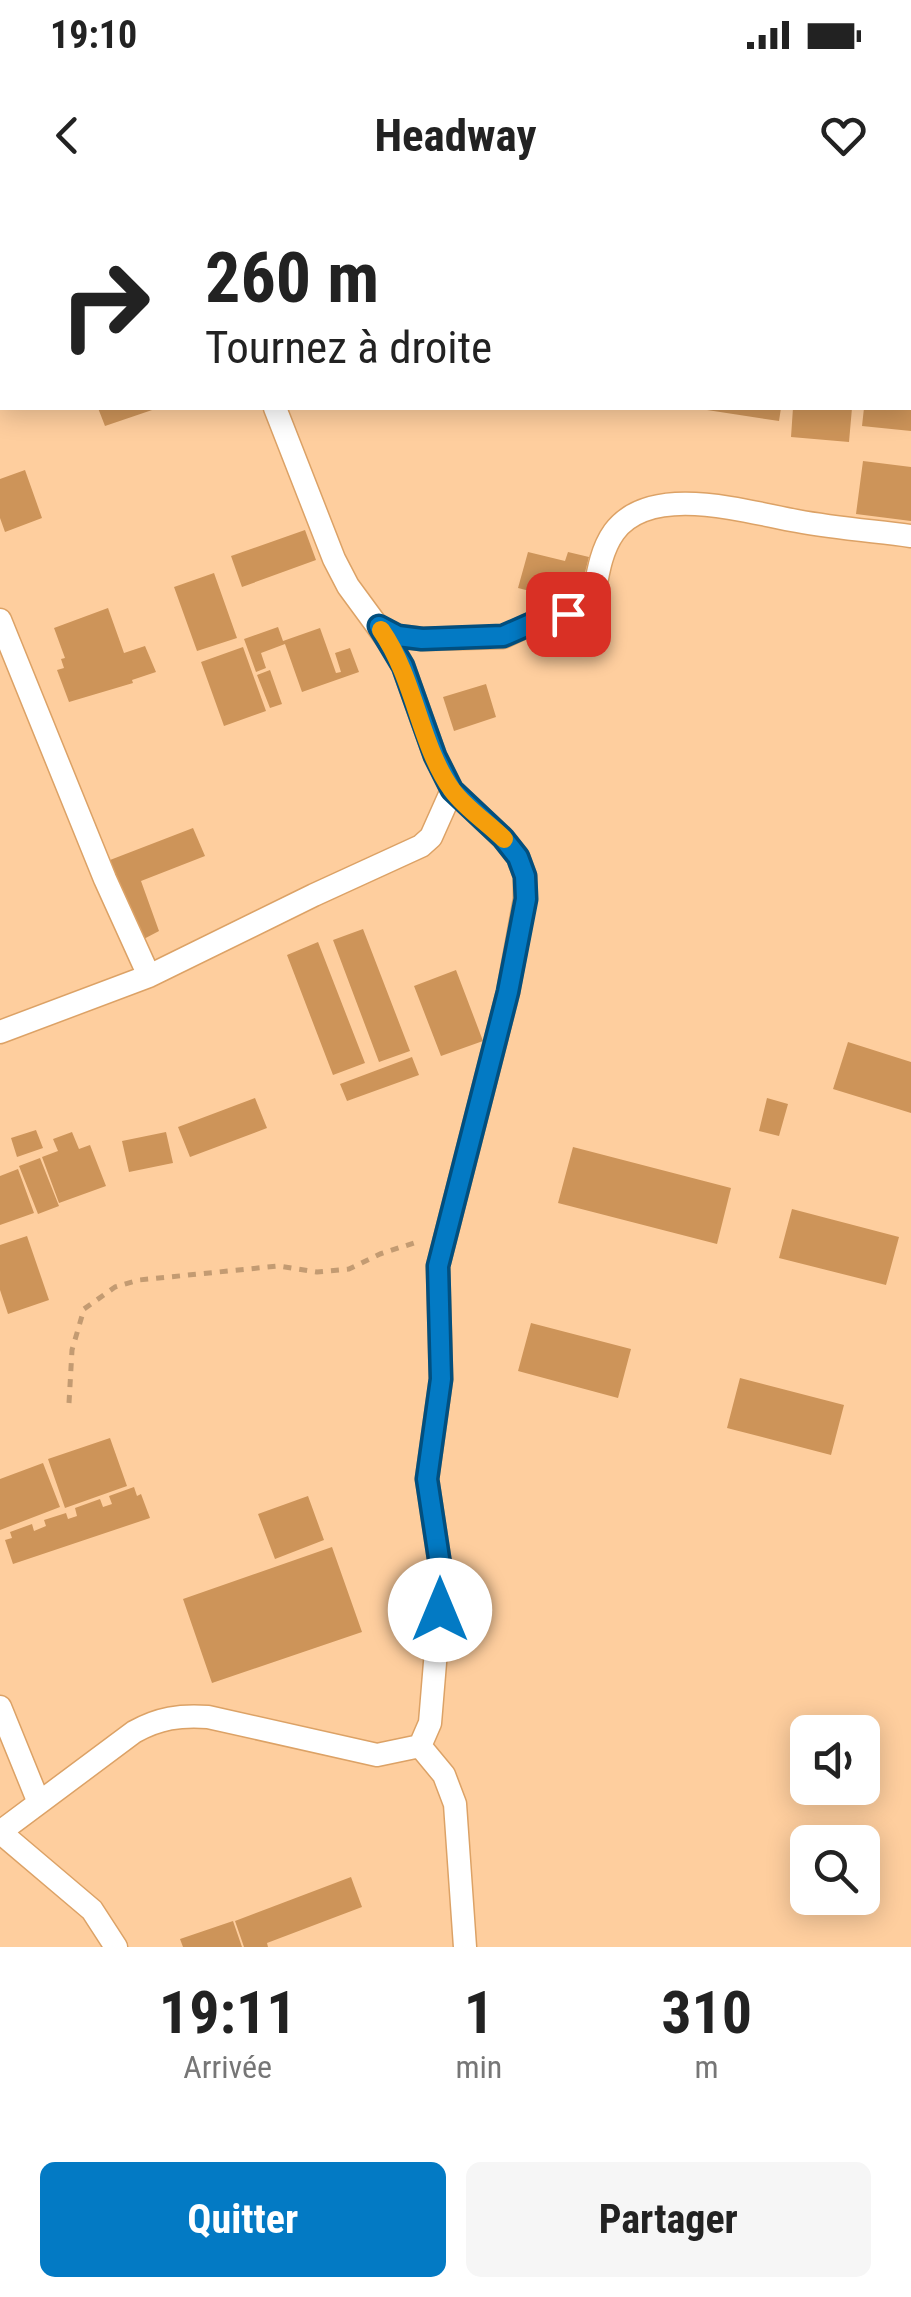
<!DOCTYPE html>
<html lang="fr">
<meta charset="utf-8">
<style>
body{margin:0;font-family:"Roboto Condensed",sans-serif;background:#f6f6f6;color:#222;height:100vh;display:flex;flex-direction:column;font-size:38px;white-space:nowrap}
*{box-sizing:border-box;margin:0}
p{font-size:32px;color:#767676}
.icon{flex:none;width:55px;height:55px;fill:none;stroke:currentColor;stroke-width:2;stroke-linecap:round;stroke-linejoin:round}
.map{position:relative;height:1747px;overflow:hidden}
.drawer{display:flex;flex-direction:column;background:#fff;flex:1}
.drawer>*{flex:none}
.banner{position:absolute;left:0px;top:0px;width:912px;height:210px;box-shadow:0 5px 25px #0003;background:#fff;color:#222;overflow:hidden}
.tools{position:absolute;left:790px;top:1515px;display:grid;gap:20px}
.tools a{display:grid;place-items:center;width:90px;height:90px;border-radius:15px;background:#fff;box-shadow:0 5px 25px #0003;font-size:50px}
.pin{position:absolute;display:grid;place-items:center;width:85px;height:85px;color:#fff;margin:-42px;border-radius:20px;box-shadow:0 5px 15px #0006}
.me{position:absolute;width:110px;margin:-55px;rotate:0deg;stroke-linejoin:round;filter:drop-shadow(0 0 8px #0008)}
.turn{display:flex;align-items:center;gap:35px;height:210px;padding:0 40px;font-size:45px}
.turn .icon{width:130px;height:130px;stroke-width:2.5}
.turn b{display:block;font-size:70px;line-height:85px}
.eta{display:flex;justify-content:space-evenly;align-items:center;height:170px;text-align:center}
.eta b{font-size:60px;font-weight:700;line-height:70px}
.cta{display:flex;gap:20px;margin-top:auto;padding:20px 40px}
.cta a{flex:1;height:115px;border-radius:15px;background:#037ac4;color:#fff;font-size:40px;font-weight:700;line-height:115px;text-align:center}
.cta a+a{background:#f6f6f6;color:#222}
.status{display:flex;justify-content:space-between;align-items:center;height:70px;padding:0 50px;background:#fff;direction:ltr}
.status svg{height:28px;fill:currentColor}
header{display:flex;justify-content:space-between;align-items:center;height:130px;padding:0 40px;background:#fff;font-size:45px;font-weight:700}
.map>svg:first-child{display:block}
.building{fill:#cd9459}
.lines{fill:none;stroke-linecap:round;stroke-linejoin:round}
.minor-casing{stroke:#dca266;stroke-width:25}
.path{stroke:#c39b72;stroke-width:5;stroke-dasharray:8 8;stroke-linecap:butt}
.minor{stroke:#fff;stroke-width:22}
.route-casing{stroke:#024f7f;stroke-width:25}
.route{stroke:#037ac4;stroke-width:18}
.slow{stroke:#f59e0b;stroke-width:18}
</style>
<div class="status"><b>19:10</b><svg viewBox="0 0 49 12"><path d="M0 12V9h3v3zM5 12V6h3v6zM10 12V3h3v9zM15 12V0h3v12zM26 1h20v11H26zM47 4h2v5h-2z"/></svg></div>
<header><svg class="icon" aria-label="back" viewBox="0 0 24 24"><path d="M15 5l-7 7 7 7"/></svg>Headway<svg class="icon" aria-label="heart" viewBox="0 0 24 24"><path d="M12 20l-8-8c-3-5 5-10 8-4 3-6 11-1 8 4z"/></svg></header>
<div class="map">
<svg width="911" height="1747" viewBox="0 0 911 1747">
<rect width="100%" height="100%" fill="#fece9e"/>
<path class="building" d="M98,208H158L105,226Z
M694,208H781L779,221Z
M793,208H852L849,242L791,237Z
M864,208H911V231L862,226Z
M863,261L911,267V321L856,314Z
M25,270L42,318L5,332L0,318V279Z
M305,330L316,360L242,387L231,356Z
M528,352L565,361L568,352L589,357L577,403L518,388Z
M214,373L237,438L197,451L174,387Z
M108,408L124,453L145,446L156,472L132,480L133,483L69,502L57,470L64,468L61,459L65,458L54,428Z
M278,427L283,441L320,428L336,473L341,472L335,453L350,448L359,472L302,492L285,444L261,453L266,468L256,472L244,439Z
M243,447L266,511L224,526L201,462Z
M270,470L282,504L270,508L257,475Z
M486,484L496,517L454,531L443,497Z
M193,628L205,656L141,681L159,731L140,741L110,660Z
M363,729L410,851L379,862L333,740Z
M318,742L365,863L333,875L287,755Z
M456,770L483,841L441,856L414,786Z
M848,842L911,862V913L833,889Z
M412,857L419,875L347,901L340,884Z
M255,898L267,928L190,957L178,927Z
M767,898L788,904L779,936L759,931Z
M36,930L43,948L17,957L11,938Z
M72,932L79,949L90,945L106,986L59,1003L42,957L58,951L53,939Z
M166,932L173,963L129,972L122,941Z
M573,947L731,988L717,1044L558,1003Z
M40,958L59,1006L38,1014L19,966Z
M18,969L34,1013L0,1025V976Z
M792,1009L899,1037L886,1085L779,1058Z
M27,1036L49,1100L8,1114L0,1090V1045Z
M531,1123L631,1149L618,1198L518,1171Z
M740,1178L844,1205L831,1255L727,1228Z
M110,1238L127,1286L65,1308L48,1259Z
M43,1263L60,1307L0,1330V1279Z
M134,1287L137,1296L141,1294L150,1318L13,1364L5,1340L12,1338L10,1332L32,1324L34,1331L46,1326L44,1320L66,1313L68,1319L77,1316L75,1308L100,1299L103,1307L112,1304L109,1296Z
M308,1296L324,1340L275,1359L258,1314Z
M332,1347L362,1432L212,1483L183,1399Z
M351,1677L362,1707L267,1743L268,1747H244L235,1721Z
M233,1721L242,1747H183L180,1739Z"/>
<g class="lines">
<defs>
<path id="minor" d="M184,2L189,0
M0,84L2,83
M0,420L105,679L149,776
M379,427L398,436L422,439L503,437L535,422L592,405C597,381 599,353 614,332C651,282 746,312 797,321C834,328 873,331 911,336
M0,832L149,776L314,695L421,646L431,637L452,590
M0,1507L39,1603
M420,1546L444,1575L455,1604L465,1747
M0,1632L134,1532C159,1518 180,1515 208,1517L377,1555L420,1546L430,1523L442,1378L427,1279L441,1179L438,1066L508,792L525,699V676L518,657L503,638L452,590L435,556L403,466L392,446L348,386L334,359L275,208
M0,1632L92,1710L116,1747"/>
</defs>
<use href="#minor" class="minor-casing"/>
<path class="path" d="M69,1203L72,1150L84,1109L115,1087L139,1080L278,1066L317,1072L349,1069L380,1054L420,1041"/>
<use href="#minor" class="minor"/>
</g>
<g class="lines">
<defs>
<path id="route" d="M440,1410L442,1378L427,1279L441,1179L438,1066L508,792L526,699L525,676L518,657L503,638L452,590L435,556L403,466L379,426L398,436L422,439L503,436L535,422L568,414"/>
</defs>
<use href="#route" class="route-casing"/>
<use href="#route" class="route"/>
<path class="slow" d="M381,430C415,479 420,546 452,590C465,608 488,623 504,639"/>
</g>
</svg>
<div class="tools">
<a><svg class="icon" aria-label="sound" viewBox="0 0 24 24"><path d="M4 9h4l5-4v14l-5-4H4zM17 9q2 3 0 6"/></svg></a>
<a><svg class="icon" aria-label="search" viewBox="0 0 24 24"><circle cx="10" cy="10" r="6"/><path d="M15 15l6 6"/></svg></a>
</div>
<div class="pin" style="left:568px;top:414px;background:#d93025"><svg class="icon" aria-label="arrive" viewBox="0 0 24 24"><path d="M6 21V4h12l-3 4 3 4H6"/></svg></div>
<svg class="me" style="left:440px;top:1410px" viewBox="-20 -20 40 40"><circle r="19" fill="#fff"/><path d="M0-13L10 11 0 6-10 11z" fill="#037ac4"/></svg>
<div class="banner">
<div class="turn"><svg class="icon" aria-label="right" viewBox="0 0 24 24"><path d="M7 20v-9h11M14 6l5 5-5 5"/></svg><div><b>260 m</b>Tournez à droite</div></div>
</div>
</div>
<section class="drawer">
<div class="eta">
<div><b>19:11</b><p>Arrivée</p></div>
<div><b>1</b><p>min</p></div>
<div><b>310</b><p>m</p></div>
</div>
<div class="cta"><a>Quitter</a><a>Partager</a></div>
</section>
